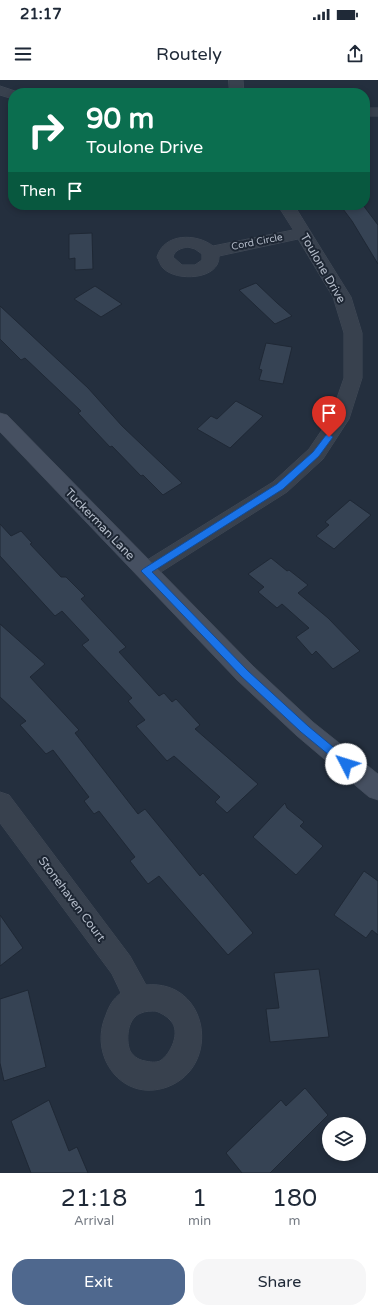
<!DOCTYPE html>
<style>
body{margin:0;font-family:"Varela Round",sans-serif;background:#f6f6f7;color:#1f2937;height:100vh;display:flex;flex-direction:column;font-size:15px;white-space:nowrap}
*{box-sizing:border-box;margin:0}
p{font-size:13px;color:#747a83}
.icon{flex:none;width:22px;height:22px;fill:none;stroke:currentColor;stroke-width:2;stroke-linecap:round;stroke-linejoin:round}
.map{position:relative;height:1093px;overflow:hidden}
.details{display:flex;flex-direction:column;background:#fff;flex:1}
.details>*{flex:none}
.guide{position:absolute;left:8px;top:8px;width:362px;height:122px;border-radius:16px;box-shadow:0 2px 6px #0003;background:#0b6e4f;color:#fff;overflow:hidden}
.controls{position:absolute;left:322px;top:1037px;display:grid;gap:8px}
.controls a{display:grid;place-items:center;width:44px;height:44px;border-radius:50%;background:#fff;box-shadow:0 2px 6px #0003;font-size:20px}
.pin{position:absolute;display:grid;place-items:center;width:34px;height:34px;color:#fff;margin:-41px -17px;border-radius:50% 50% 50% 0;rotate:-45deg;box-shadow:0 0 4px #0007}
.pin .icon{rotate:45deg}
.me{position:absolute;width:44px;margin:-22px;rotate:310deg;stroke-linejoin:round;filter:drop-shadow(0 0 3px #0008)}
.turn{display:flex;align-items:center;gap:14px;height:84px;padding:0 12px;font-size:18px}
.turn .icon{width:52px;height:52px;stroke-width:2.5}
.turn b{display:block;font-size:28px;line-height:34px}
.then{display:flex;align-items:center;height:38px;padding:0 12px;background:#0003;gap:8px;font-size:15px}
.eta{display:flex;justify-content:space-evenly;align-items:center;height:68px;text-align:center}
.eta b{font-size:24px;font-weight:600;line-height:28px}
.cta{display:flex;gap:8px;margin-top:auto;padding:8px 12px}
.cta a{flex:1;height:46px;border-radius:16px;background:#4f688e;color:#fff;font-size:16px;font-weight:600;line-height:46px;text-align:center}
.cta a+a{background:#f6f6f7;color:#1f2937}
.status{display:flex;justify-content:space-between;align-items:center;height:28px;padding:0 20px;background:#fff;direction:ltr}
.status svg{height:11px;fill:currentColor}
header{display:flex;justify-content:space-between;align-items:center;height:52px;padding:0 12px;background:#fff;font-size:18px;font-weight:600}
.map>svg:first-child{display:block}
.building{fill:#364354;stroke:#1f2835}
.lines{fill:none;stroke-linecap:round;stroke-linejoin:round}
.street-casing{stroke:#414a57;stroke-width:1}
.secondary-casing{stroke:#414a57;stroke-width:1}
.street{fill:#38414e;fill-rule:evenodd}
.secondary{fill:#465061;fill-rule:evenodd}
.route{fill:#1a73e8;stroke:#114b97}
.labels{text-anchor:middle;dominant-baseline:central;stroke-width:4;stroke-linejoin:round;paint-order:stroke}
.far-street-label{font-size:10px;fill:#b4bcc9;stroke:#1d2633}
.street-label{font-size:12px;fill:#b4bcc9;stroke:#1d2633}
</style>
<div class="status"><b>21:17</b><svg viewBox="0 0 49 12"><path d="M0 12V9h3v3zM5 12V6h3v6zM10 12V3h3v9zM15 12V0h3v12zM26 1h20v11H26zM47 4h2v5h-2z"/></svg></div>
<header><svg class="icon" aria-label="menu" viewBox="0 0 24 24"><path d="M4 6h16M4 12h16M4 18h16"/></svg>Routely<svg class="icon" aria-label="share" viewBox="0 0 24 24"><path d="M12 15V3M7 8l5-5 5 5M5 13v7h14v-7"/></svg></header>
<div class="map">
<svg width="378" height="1093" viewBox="0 0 378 1093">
<rect width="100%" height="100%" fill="#242f3e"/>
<path class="building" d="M340,125H363L378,145V184L352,141Z
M92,153L93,189L75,190V178L69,179V154Z
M256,203L277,223L292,236L275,244L239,210Z
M95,206L122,224L101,237L74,219Z
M0,226L88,308L122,346L182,403L163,415L143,395L141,396L112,366L110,367L78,333L81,331L25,278L21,280L0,259Z
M266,263L292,267L283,304L259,300L262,290L259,289Z
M236,321L263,336L230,368L197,349L211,336L217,339Z
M350,420L371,435L334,469L316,456L329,445L325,442Z
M0,444L11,456L21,451L32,463L30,464L61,497H66L85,516L81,519L126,567L119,572L159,616L164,613L172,622L176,619L200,645L195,649L258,704L227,733L215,722L220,717L174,676L167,681L136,646L145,640L128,621L132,618L82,565L89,560L62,531L55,536L0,476Z
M271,478L287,491L289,490L308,505L298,513L328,538L360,571L333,589L316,571L312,575L296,557L309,548L282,524L277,528L258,512L264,507L248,494Z
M0,544L45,584L30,597L79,650L75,653L138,734L145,729L200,796L203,793L253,853L228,875L159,796L148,804L130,781L135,777L99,731L94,734L84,721L89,717L53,670L46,674L20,645L26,641L0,617Z
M285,723L287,728L304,742L300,746L323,766L296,795L253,757Z
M364,791L378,801V855L372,850L366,858L334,835Z
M0,835L23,868L0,886Z
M319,889L329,957L270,962L266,929L279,928L274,893Z
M28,910L46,987L4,1001L0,983V919Z
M305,1008L328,1035L270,1093H242L226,1073L281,1020L286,1026Z
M49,1020L69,1071L77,1067L88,1093H31L11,1041Z"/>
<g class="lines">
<defs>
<path id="street" d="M229,0H243L244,13H230Z
M0,6L18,12L19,13H13V19L0,15Z
M365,28H378V36H365Z
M278,125H294L351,217L362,253V298L349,339L323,379L287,412L153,497L146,500L139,497L135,491L139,485L273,402L309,369L330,338L344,298V253L333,217L298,159L219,176C220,200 176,202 163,188C160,185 159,180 157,177C164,153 196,153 213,166L293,150ZM188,167L195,169L202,174V180L195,185H182L173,177C175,170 181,168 188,167Z
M0,712L9,715L130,876L146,905C209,899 222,987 167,1007C122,1023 88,976 106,935C109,926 113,919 121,913L112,894L0,743ZM156,931C161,933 167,936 171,941C181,952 171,974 160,981C155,983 150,982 145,981C138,980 131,975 129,968C126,956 128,938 141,933C145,931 151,931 156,931Z"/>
<path id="secondary" d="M0,333L7,335L253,586L313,642L378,694V720L369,717L297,656L237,600L0,352Z"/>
</defs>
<use href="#street" class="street-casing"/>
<use href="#secondary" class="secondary-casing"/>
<use href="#street" class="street"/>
<use href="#secondary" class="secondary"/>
</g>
<path class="route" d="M329,354L333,357L319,376L283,409L152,492L248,591L308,646L350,681L351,684L350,687L346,689L301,652L241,596L141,491L143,489L277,404L313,372L326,355Z"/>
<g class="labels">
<g class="far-street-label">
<text transform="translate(257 162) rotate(-11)">Cord Circle</text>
</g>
<g class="street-label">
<text transform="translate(323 188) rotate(60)">Toulone Drive</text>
<text transform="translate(100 444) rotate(46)">Tuckerman Lane</text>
<text transform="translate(72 819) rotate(53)">Stonehaven Court</text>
</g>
</g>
</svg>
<div class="controls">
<a><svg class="icon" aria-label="layers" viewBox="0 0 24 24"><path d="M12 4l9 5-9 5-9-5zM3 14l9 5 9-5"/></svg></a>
</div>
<div class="pin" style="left:329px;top:357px;background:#d93025"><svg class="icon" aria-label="arrive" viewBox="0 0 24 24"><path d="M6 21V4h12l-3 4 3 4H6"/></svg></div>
<svg class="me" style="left:346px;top:684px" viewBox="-20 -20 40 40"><circle r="19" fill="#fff"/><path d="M0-13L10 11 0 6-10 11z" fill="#1a73e8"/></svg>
<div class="guide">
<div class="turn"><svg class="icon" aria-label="right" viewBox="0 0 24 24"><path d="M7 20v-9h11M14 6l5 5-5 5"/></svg><div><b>90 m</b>Toulone Drive</div></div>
<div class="then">Then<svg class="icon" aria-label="arrive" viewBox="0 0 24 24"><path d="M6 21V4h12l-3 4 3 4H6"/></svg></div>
</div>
</div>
<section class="details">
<div class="eta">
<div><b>21:18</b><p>Arrival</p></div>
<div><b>1</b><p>min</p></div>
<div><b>180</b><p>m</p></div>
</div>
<div class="cta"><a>Exit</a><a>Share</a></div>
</section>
